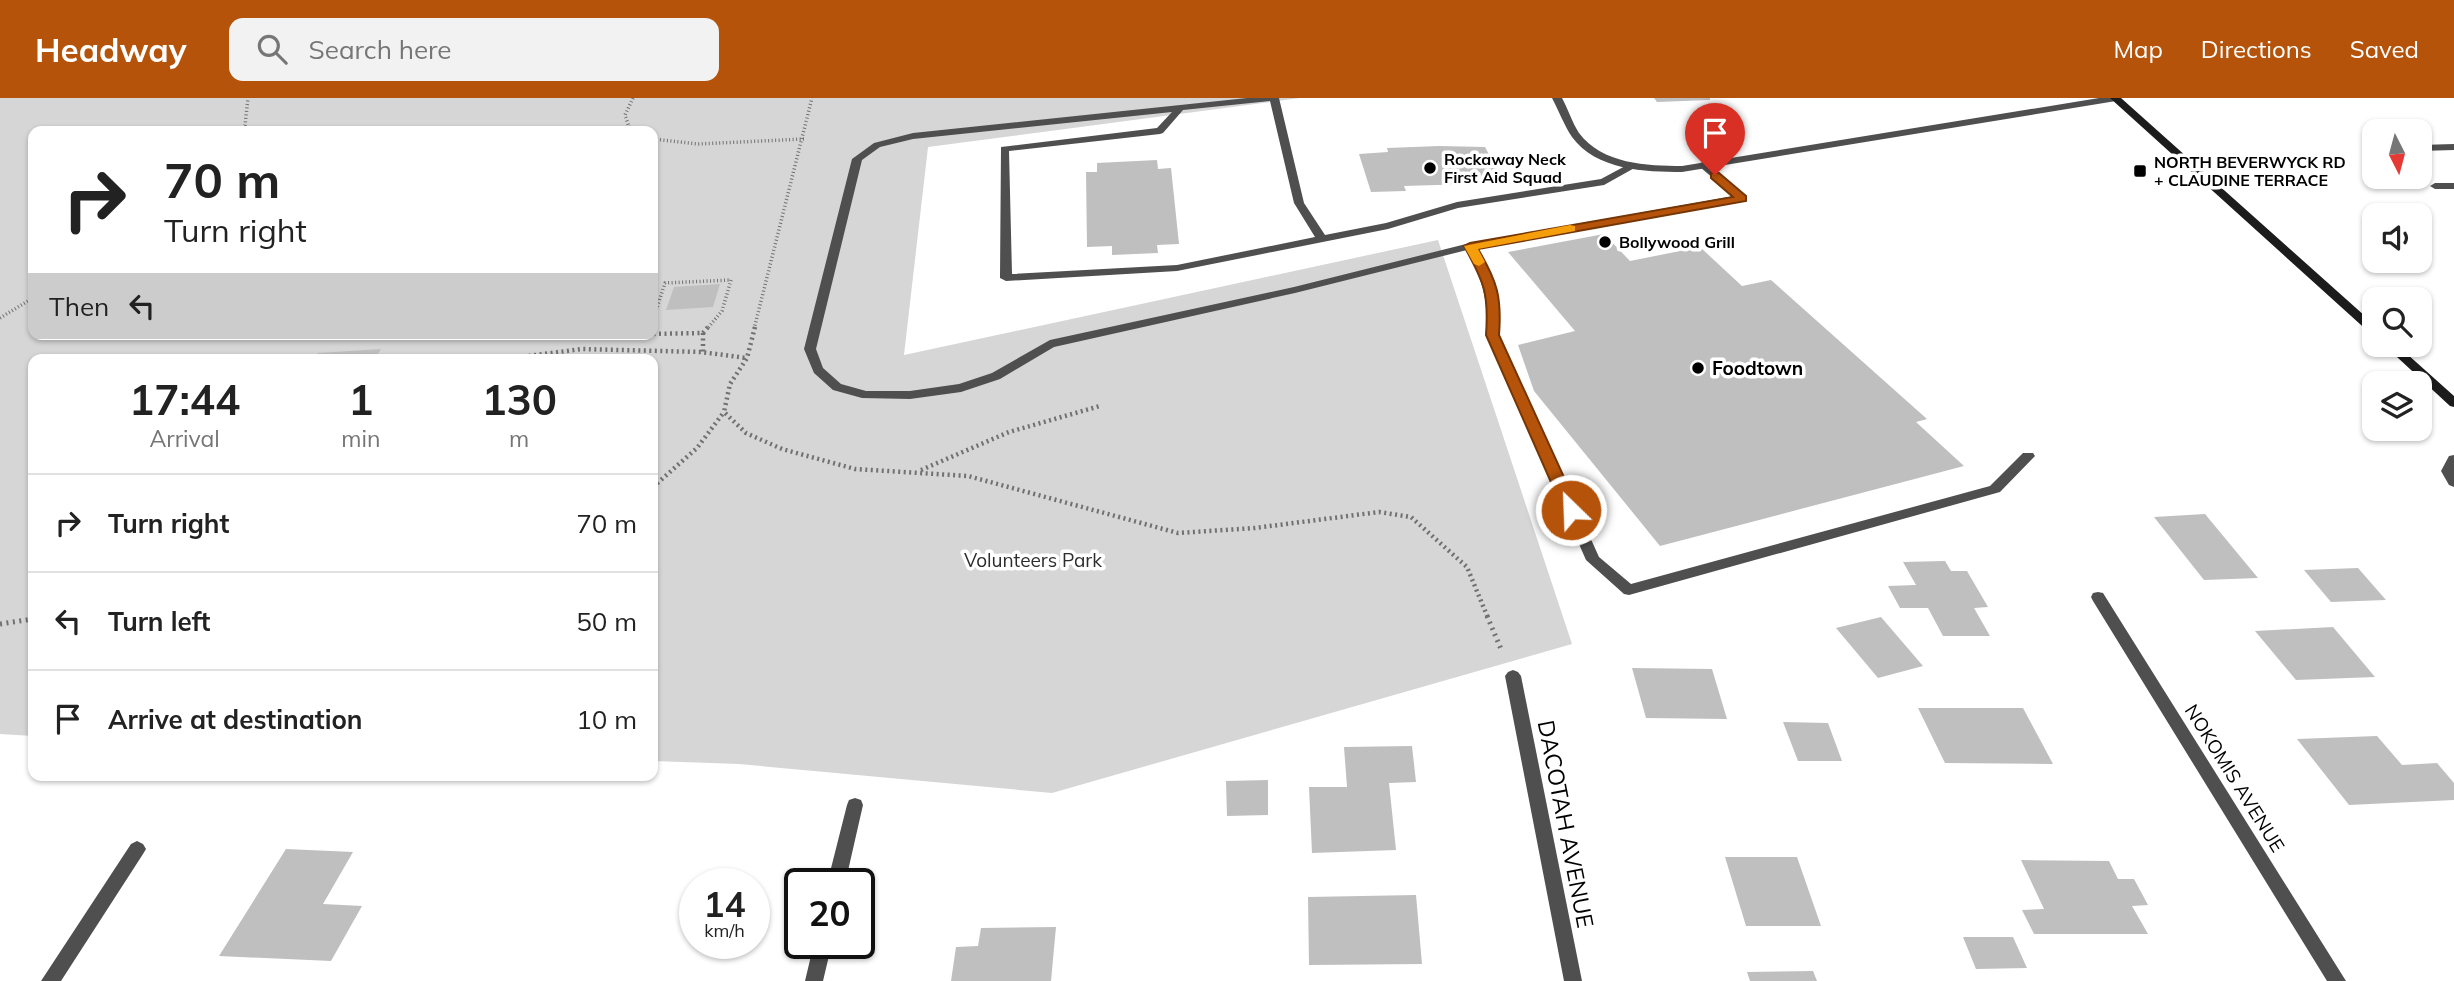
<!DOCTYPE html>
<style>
body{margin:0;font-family:Mulish,sans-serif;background:#f2f2f2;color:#222;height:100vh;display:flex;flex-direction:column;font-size:26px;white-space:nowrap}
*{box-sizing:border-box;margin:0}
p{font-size:23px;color:#767676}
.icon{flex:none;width:38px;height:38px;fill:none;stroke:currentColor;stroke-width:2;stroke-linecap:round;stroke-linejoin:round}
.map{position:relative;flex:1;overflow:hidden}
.drawer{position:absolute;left:28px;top:256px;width:630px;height:427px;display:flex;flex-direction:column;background:#fff;border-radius:14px;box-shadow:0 2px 5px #0004}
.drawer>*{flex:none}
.banner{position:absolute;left:28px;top:28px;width:630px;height:214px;border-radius:14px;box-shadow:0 2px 5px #0004;background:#fff;color:#222;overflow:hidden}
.needle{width:46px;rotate:174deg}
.tools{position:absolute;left:2362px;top:21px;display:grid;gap:14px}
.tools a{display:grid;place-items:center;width:70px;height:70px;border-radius:14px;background:#fff;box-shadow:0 2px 5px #0004;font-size:35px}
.speed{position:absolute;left:679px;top:770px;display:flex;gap:14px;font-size:35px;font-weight:700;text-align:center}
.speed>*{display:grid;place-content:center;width:91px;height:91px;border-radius:50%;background:#fff;box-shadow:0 2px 5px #0004;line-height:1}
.speed small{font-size:18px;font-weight:400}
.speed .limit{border:4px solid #111;border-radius:10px;background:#fff;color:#111}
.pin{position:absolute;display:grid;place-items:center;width:60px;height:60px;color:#fff;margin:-72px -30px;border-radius:50% 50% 50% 0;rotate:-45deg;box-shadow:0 0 7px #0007}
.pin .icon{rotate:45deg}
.me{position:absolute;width:77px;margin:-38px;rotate:336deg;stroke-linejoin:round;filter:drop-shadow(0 0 5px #0008)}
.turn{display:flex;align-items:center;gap:24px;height:147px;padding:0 21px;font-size:32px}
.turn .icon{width:91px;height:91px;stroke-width:2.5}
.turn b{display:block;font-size:49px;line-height:60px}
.then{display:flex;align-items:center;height:66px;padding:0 21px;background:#0003;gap:14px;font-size:26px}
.eta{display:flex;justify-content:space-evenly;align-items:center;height:119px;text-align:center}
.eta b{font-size:42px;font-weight:700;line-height:49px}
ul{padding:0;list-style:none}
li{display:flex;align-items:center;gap:21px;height:98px;padding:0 21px;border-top:2px solid #e0e0e0}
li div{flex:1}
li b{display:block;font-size:26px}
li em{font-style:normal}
header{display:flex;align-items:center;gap:42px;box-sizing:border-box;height:98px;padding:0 35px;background:#b45309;color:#fff}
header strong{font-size:33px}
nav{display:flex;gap:38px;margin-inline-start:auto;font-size:24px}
.search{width:490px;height:63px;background:#f2f2f2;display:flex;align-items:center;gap:18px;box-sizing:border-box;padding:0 24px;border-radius:14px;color:#767676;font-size:26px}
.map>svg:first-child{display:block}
.green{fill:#d6d6d6;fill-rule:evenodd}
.building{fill:#bfbfbf}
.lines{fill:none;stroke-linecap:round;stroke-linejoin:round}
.path-far2{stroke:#717171;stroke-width:3.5;stroke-dasharray:1 2.5;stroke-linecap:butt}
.path-far1{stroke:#717171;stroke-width:4.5;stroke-dasharray:2 3.5;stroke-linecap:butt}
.path{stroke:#717171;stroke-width:5;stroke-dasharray:2 4.5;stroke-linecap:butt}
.lane{fill:#4f4f4f;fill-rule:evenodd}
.street{fill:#4f4f4f;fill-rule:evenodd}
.secondary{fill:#1c1c1c;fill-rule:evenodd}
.route{fill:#b45309;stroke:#753606;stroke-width:2}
.slow{fill:#f59e0b}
.poi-dot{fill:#000;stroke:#fff;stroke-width:2.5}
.labels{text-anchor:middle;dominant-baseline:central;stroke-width:7;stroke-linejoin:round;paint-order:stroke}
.far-poi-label{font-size:16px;font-weight:bold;fill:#000;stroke:#fff;text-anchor:start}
.poi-label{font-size:19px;font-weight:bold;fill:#000;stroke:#fff;text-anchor:start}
.park-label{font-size:19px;fill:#2d2d2d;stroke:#fff}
.street-label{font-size:19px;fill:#000;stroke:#fff}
.near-street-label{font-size:23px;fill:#000;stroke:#fff}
</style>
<header>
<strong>Headway</strong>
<div class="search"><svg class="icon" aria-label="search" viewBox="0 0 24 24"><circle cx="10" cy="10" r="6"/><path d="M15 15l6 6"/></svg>Search here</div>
<nav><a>Map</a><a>Directions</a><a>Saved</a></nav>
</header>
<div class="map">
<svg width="2454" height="883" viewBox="0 0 2454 883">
<rect width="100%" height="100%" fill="#fff"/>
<path class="green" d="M0,0H1300L928,49L904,257L1438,142L1572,546L1052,695L739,666L653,663V261H33V638L0,636ZM33,33H653V236H33Z"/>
<path class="building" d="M1654,0H1710V2L1657,4Z
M1439,48L1485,49L1504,85L1404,88L1406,93L1371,94L1359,56L1388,54L1387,50Z
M1157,62L1158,71L1171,70L1179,146L1157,147L1158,155L1112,157V148L1087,149L1086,74H1097V65Z
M1604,136L1630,163L1700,149L1742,188L1771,182L1927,321L1916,324L1964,368L1660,448L1534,293L1518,247L1575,233L1508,154Z
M720,186L713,209L666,212L674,189Z
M381,251L375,261H314L318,255Z
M2205,416L2258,480L2204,482L2154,419Z
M1945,463L1951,473H1967L1988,509L1974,510L1990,538H1943L1928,510H1900L1888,488L1916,487L1903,464Z
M2358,470L2386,502L2331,504L2304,472Z
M1881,519L1923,568L1878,580L1836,530Z
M2333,529L2375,579L2296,582L2255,533Z
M1632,570L1712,571L1727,621L1646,620Z
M1918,610H2023L2053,666L1945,665Z
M1783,624L1828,625L1842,663H1798Z
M2377,638L2402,667L2437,665L2454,685V702L2349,707L2297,641Z
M1412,648L1416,684L1389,685L1396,752L1312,755L1309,689H1347L1344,649Z
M1268,682V717L1227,718L1226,683Z
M286,751L353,754L323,806L362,808L331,863L219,858Z
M1725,759H1797L1821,828H1746Z
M2021,762L2109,763L2118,781H2134L2148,807L2132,808L2148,836H2034L2022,812L2044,811Z
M1416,797L1422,866L1309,867L1308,799Z
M1056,829L1051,883H951L956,849L978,848L981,830Z
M1963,839H2013L2027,870L1976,871Z
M1813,873L1817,883H1750L1747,874Z"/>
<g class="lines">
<path class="path-far2" d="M633,0L625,17L629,29L637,33
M240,33L245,27L248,0
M653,41L698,46L804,41
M0,220L33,200
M653,222L665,185L731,182L722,213L707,231
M754,231L812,0"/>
<path class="path-far1" d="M755,229L747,260L730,286L724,314L746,335L782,351L855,371L968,378L1178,435L1255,430L1379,414L1411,419L1467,469L1488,520
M703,235V254
M648,236L703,235L708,229
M507,261L581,251L701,254L747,260
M921,372L1009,334L1100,308
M653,389L697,350L724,314"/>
<path class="path" d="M1487,518L1501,551
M0,526L33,521"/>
<path class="lane" d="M1247,0H1279L1304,105L1325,137L1386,125L1457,104L1601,81L1629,66L1638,68L1604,87L1458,110L1388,131L1177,173L1006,183L1000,180L1001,49L1157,30L1172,14L913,41L880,49L862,62L816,251L823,270L841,286L866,293H910L959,286L992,275L1050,242L1294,189L1470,145L1734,98L1700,69V65L1704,64L1746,98V102L1477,151C1493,180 1500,204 1499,237L1599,459L1631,486L1990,388L2023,355H2033L2035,358L2000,394L1629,497L1624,496L1586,462L1487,237C1489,204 1482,181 1467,152L1295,195L1054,249L1000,281L961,294L910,301L862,300L833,292L814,275L804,251L852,61L874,45L913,35ZM1270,3L1294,105L1315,139L1177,167L1012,176L1009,53L1160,36L1163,35L1183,12Z
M2454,46V52L2420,53V47Z
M2454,85V91H2435L2430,88L2435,85Z
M2454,357V389L2449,387L2441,373L2449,358Z"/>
<path class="street" d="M1552,0H1562C1568,11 1572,24 1579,35C1602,66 1647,68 1682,68L2099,0H2121L2116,3L1682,74C1645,74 1596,72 1572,39C1564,27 1559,13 1552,0Z
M2098,494L2103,495L2346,883H2327L2093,503L2091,499L2093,495Z
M1513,572L1518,574L1521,578L1582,883H1564L1505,578L1508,574Z
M855,700L861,702L863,707L845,786H827L847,707L849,702Z
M137,743L143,746L146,751L143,756L61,883H41L131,746Z
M814,845H832L823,883H805Z"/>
<path class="secondary" d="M2110,0H2121L2375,227V236H2371Z
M2384,247H2397L2454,298V309L2450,308Z"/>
</g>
<path class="route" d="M1711,75H1719L1746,98V103L1478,151C1497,183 1502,199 1499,237L1579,412L1571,417L1565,416L1486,237C1489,195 1484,184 1464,148L1470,145L1733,99L1711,80Z"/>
<path class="slow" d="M1570,127L1575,128V133L1478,151L1485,164L1479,168L1474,166L1464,148Z"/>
<g class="poi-dot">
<circle cx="1430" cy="70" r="7"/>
<rect x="2133" y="66" width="14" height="14" rx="3.5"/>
<circle cx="1605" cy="144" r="7"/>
<circle cx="1698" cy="270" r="7"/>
</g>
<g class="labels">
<g class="far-poi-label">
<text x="1444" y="61">Rockaway Neck<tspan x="1444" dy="18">First Aid Squad</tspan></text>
<text x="2154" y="64">NORTH BEVERWYCK RD<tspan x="2154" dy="18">+ CLAUDINE TERRACE</tspan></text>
<text x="1619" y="144">Bollywood Grill</text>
</g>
<g class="poi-label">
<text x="1712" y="270">Foodtown</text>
</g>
<g class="park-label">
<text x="1033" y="462">Volunteers Park</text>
</g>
<g class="street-label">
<text transform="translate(2235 680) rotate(58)">NOKOMIS AVENUE</text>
</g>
<g class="near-street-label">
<text transform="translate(1566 726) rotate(79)">DACOTAH AVENUE</text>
</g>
</g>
</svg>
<div class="tools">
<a><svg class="needle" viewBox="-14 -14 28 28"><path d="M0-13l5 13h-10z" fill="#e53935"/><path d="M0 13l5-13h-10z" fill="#767676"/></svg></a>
<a><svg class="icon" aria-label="sound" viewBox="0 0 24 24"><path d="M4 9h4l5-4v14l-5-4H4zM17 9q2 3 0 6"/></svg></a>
<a><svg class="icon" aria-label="search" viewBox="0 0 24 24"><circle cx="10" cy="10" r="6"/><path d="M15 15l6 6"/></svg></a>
<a><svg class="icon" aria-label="layers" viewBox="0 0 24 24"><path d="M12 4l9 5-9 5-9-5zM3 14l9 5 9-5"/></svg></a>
</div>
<div class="speed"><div>14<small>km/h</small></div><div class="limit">20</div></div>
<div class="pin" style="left:1715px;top:77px;background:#d93025"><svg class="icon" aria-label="arrive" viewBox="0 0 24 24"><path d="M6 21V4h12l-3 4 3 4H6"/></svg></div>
<svg class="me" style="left:1571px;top:412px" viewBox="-20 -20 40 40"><circle r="17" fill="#b45309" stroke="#fff" stroke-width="3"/><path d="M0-11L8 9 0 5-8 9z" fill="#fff"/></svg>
<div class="banner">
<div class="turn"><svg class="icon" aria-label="right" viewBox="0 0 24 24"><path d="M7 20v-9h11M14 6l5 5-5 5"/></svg><div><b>70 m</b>Turn right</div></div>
<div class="then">Then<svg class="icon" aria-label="left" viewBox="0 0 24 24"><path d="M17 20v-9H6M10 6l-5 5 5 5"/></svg></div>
</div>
<section class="drawer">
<div class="eta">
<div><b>17:44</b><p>Arrival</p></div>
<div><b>1</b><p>min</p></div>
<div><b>130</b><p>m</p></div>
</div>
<ul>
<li><svg class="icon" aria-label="right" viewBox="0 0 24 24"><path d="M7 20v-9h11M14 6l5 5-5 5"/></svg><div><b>Turn right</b></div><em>70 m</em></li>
<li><svg class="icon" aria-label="left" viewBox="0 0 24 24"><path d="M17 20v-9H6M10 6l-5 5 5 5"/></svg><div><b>Turn left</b></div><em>50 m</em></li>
<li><svg class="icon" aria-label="arrive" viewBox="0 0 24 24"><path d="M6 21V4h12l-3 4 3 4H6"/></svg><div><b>Arrive at destination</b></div><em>10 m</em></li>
</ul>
</section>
</div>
